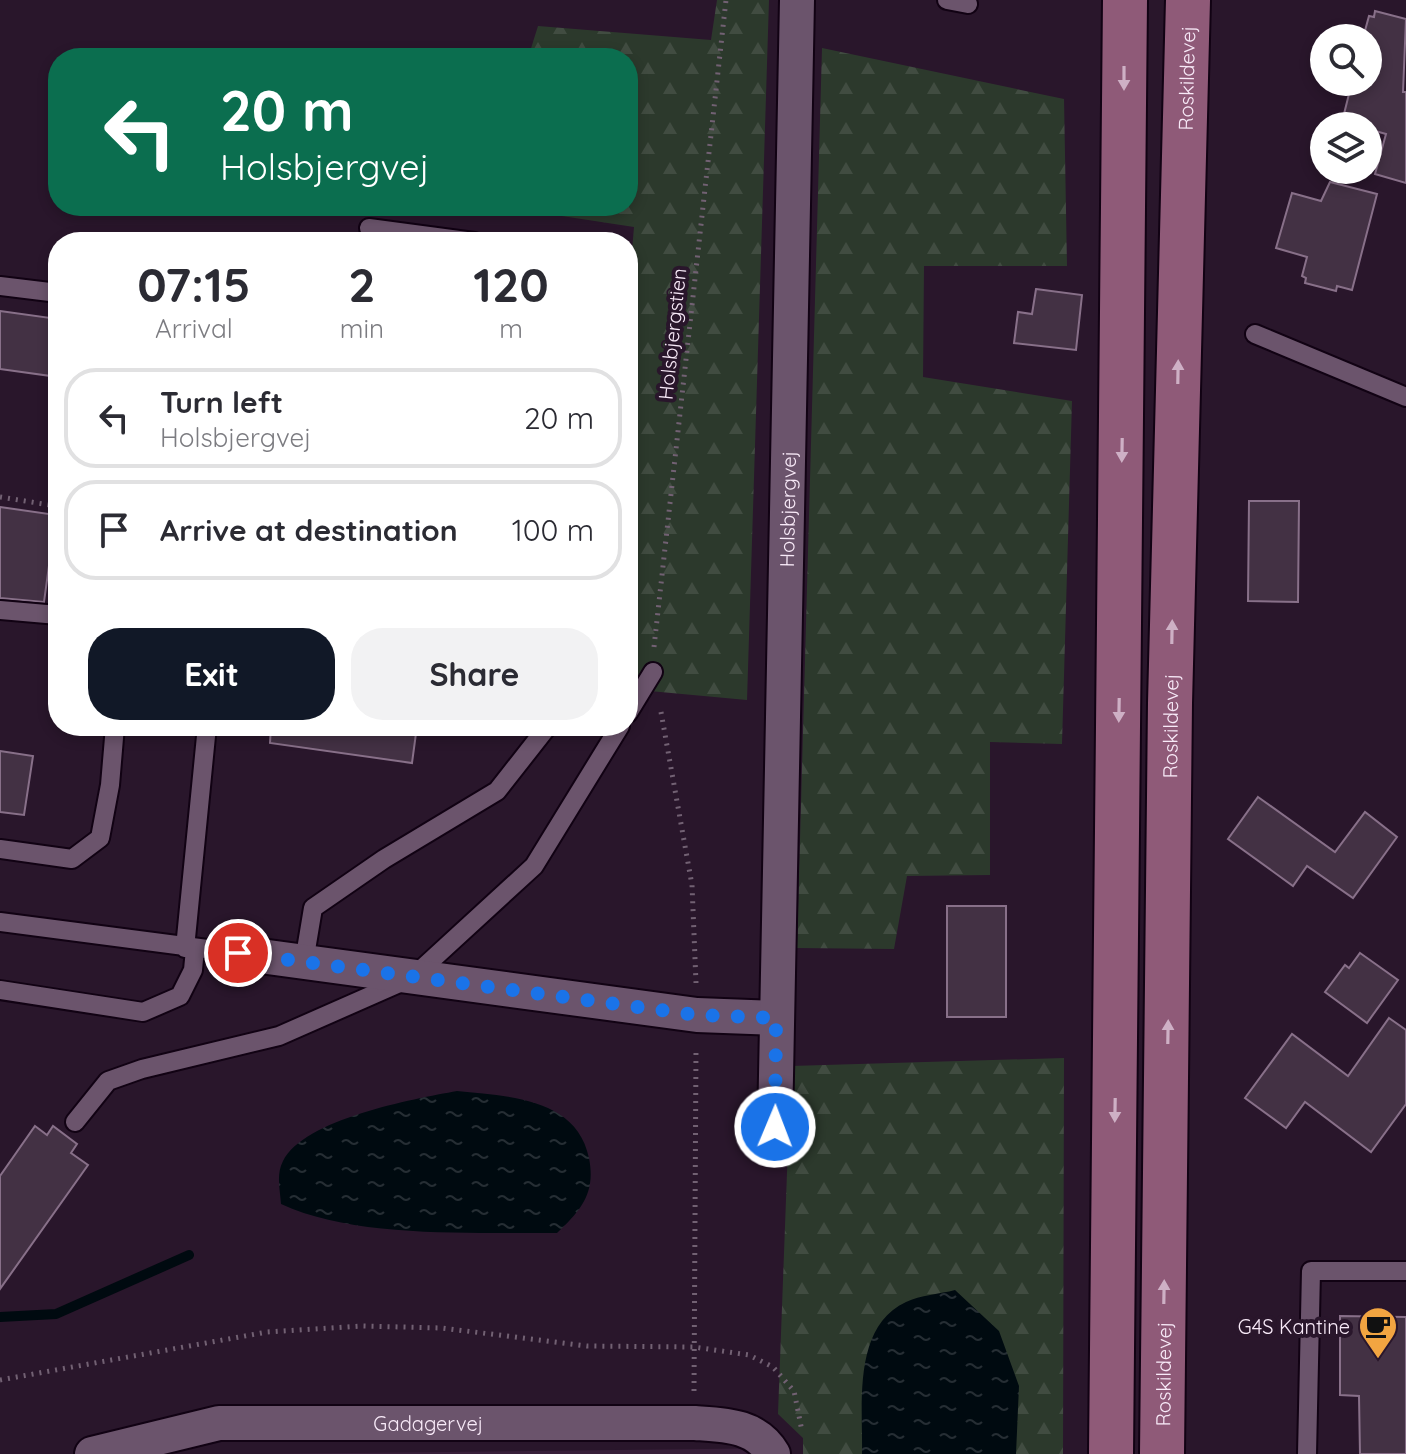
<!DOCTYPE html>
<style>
body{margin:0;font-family:Quicksand,sans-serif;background:#f2f2f3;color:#2b2b33;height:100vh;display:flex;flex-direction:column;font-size:30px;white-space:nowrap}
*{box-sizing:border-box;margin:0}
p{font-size:26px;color:#7c7c81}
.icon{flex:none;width:44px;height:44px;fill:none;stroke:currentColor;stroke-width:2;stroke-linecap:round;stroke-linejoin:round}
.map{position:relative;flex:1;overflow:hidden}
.sheet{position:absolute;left:48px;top:232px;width:590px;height:504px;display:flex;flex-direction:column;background:#fff;border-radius:32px;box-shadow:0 4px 12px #0003}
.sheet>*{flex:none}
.hud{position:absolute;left:48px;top:48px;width:590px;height:168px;border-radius:32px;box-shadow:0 4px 12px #0003;background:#0b6e4f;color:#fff;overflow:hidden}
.tools{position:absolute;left:1310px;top:24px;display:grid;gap:16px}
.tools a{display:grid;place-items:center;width:72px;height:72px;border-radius:50%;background:#fff;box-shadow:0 4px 12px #0003;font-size:40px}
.pin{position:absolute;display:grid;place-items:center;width:68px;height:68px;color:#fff;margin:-34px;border:4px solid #fff;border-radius:50%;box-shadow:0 2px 8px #0007}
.me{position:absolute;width:88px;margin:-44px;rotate:1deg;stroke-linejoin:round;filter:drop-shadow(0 0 6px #0008)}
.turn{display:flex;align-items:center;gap:28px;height:168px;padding:0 40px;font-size:36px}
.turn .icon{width:104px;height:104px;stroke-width:2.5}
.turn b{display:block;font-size:56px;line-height:68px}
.eta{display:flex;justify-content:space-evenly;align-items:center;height:136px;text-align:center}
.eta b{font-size:48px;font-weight:700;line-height:56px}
.primary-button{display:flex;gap:16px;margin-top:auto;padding:16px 40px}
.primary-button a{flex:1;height:92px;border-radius:32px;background:#111827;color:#fff;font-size:32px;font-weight:700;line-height:92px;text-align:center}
.primary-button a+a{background:#f2f2f3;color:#2b2b33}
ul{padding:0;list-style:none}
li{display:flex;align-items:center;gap:24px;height:100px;margin:0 16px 12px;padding:0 24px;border:4px solid #e1e1e2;border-radius:32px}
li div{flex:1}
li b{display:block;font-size:30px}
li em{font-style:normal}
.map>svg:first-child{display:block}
.built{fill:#371f39}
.forest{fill:url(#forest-firs)}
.water{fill:url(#water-ripples)}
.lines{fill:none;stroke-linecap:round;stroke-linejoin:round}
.stream{stroke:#000a10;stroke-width:10}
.building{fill:#433144;stroke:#887089;stroke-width:2}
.service-casing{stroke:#110213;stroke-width:22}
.minor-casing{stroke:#110213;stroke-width:38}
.secondary-casing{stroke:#110213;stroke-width:48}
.path{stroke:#726173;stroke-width:5;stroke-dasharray:2 6;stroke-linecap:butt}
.service{stroke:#6b546c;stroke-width:18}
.minor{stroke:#6b546c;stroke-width:34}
.secondary{stroke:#8f5a78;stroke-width:44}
.oneway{fill:#ceb0c5}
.route{stroke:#1a73e8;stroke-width:14;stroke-dasharray:0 25.2}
.labels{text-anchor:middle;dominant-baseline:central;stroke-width:8;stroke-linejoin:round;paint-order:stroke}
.street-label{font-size:20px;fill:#f8eaf8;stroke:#29162b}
.poi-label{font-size:20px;fill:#f8eaf8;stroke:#29162b;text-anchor:end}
</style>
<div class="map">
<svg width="1406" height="1454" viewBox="0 0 1406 1454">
<defs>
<pattern id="forest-firs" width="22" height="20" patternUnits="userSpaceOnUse" patternTransform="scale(2)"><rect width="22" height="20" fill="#2c392c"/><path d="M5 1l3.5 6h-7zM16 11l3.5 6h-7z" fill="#414c41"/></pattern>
<pattern id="water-ripples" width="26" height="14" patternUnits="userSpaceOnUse" patternTransform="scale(2)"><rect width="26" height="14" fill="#000a10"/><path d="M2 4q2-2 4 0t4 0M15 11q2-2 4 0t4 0" fill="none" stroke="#262e34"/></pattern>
</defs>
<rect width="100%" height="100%" fill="#29162b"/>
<path class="built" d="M790,1448V1454H259Z"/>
<path class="forest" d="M717,0H769L747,700L628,689V299L634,227L496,206H628V58H528L538,26L711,40Z
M822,48L1064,99L1067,266H924L923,377L1072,401L1062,744L990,742V875L907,876L894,949L797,948Z
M1064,1058L1063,1454H803V1438L778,1414L791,1066Z"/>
<path class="water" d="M457,1091C508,1096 577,1098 589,1158C596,1193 581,1210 557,1233C474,1232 356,1239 281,1204C280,1190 276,1174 283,1161C304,1119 413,1099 457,1091Z
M955,1290L999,1331L1019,1386L1016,1454H862C863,1405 852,1327 906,1302C920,1295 940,1294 955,1290Z"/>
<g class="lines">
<path class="stream" d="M0,1317L56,1314L189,1255"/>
</g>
<path class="building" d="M1375,11L1406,19L1403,92H1406V183L1375,174L1386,134L1368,129V126L1342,122L1352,82H1368V38H1363L1369,16L1374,17Z
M1330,182L1377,194L1352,290L1337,286L1336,291L1305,283L1306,278L1302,276L1307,257L1276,248L1292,193L1321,201Z
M1036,289L1082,295L1076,350L1014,343L1018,312L1032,314Z
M0,311L58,319V377L0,369Z
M1249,501H1299L1298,602L1248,601Z
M0,507L56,515L44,602L0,598Z
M271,726H417L412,763L270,743Z
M0,751L33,756L24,815L0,812Z
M1258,797L1335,852L1365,812L1397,837L1353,898L1307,866L1293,886L1228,839Z
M947,906H1006V1017H947Z
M1360,953L1398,980L1367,1023L1325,992L1345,965L1349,968Z
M1389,1018L1406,1030V1104L1371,1152L1305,1102L1286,1128L1245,1098L1292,1034L1348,1076Z
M35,1126L47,1135L53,1126L77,1144L71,1153L88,1165L0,1289V1176Z
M1340,1316L1406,1317V1454H1360L1359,1396L1340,1395Z"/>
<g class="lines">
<defs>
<path id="service" d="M947,0L968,4
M369,228L474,242
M0,286L58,293
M1255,334L1406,397
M0,610L58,615
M628,713L653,672
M0,849L72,859L100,838L110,785L115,726
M0,922L238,953
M185,948L207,726
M304,962L313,908L384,859L497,791L548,726
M0,990L143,1012L180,996L193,970L195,949
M75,1122L108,1081L142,1069L279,1036L413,977L534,866L620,726
M1307,1454L1311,1271H1406"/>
<g id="minor">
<path d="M238,953L697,1015L776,1018"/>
<path id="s1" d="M775,1127L797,0"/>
<path id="s2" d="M92,1454L219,1423H695C725,1425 756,1425 773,1454"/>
</g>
<g id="secondary">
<path d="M1111,1454L1125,0"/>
<path id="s3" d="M1162,1454L1170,703L1188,0"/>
</g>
</defs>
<use href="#service" class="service-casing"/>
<use href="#minor" class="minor-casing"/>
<use href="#secondary" class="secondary-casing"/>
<path class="path" d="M0,497L56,506L58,495
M654,647L726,0
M661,712L692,885L696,983
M0,1380L267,1332L362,1326L442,1328L587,1346L694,1347L749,1355L773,1367L794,1391L802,1431
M694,1391L696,1049"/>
<use href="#service" class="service"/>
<use href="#minor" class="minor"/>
<use href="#secondary" class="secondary"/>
</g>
<defs><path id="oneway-solid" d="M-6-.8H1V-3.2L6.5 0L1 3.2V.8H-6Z" transform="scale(2)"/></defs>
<g class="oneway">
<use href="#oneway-solid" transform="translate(1124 78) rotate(90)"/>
<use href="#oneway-solid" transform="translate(1178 372) rotate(-89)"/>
<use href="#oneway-solid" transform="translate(1122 450) rotate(91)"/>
<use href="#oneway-solid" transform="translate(1172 632) rotate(-89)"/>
<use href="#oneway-solid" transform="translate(1119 710) rotate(91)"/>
<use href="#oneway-solid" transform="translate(1168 1032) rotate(-89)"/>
<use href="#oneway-solid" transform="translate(1115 1110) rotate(91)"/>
<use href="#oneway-solid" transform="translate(1164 1292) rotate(-89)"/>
</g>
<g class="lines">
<path class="route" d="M238,953L697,1015L776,1018L775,1127"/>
</g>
<defs>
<symbol id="cafe-pin" viewBox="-11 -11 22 30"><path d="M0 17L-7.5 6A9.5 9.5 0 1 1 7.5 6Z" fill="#f2a541" stroke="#29162b"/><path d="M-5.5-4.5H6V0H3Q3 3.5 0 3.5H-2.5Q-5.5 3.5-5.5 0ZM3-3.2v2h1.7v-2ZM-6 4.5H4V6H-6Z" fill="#111"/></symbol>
</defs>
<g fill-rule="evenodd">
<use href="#cafe-pin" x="1356" y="1304" width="44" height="60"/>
</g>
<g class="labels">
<g class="street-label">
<text stroke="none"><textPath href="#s3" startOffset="1376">Roskildevej</textPath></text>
<text transform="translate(672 334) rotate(-84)">Holsbjergstien</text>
<text stroke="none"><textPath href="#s1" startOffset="618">Holsbjergvej</textPath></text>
<text stroke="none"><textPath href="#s3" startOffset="728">Roskildevej</textPath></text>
<text stroke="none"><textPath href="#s3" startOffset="80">Roskildevej</textPath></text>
<text stroke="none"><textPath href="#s2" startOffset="340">Gadagervej</textPath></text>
</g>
<g class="poi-label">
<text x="1350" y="1326">G4S Kantine</text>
</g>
</g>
</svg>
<div class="tools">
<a><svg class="icon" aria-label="search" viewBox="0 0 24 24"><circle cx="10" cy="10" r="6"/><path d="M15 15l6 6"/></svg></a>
<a><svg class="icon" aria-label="layers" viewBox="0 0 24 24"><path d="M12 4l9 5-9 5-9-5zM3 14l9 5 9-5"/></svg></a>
</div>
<div class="pin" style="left:238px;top:953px;background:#d93025"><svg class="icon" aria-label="arrive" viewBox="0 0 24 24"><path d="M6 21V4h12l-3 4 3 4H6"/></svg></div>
<svg class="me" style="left:775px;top:1127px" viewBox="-20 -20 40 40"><circle r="17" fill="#1a73e8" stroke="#fff" stroke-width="3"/><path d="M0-11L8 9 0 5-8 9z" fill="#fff"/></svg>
<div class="hud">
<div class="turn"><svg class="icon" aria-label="left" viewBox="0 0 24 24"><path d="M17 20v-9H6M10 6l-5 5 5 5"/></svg><div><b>20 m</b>Holsbjergvej</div></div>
</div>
<section class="sheet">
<div class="eta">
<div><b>07:15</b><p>Arrival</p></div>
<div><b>2</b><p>min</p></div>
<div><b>120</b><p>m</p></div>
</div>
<ul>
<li><svg class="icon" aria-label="left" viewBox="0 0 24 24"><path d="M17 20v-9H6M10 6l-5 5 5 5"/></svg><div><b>Turn left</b><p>Holsbjergvej</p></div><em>20 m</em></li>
<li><svg class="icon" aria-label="arrive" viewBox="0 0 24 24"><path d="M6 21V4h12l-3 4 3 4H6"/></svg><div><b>Arrive at destination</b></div><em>100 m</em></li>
</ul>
<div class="primary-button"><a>Exit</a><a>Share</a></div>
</section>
</div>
